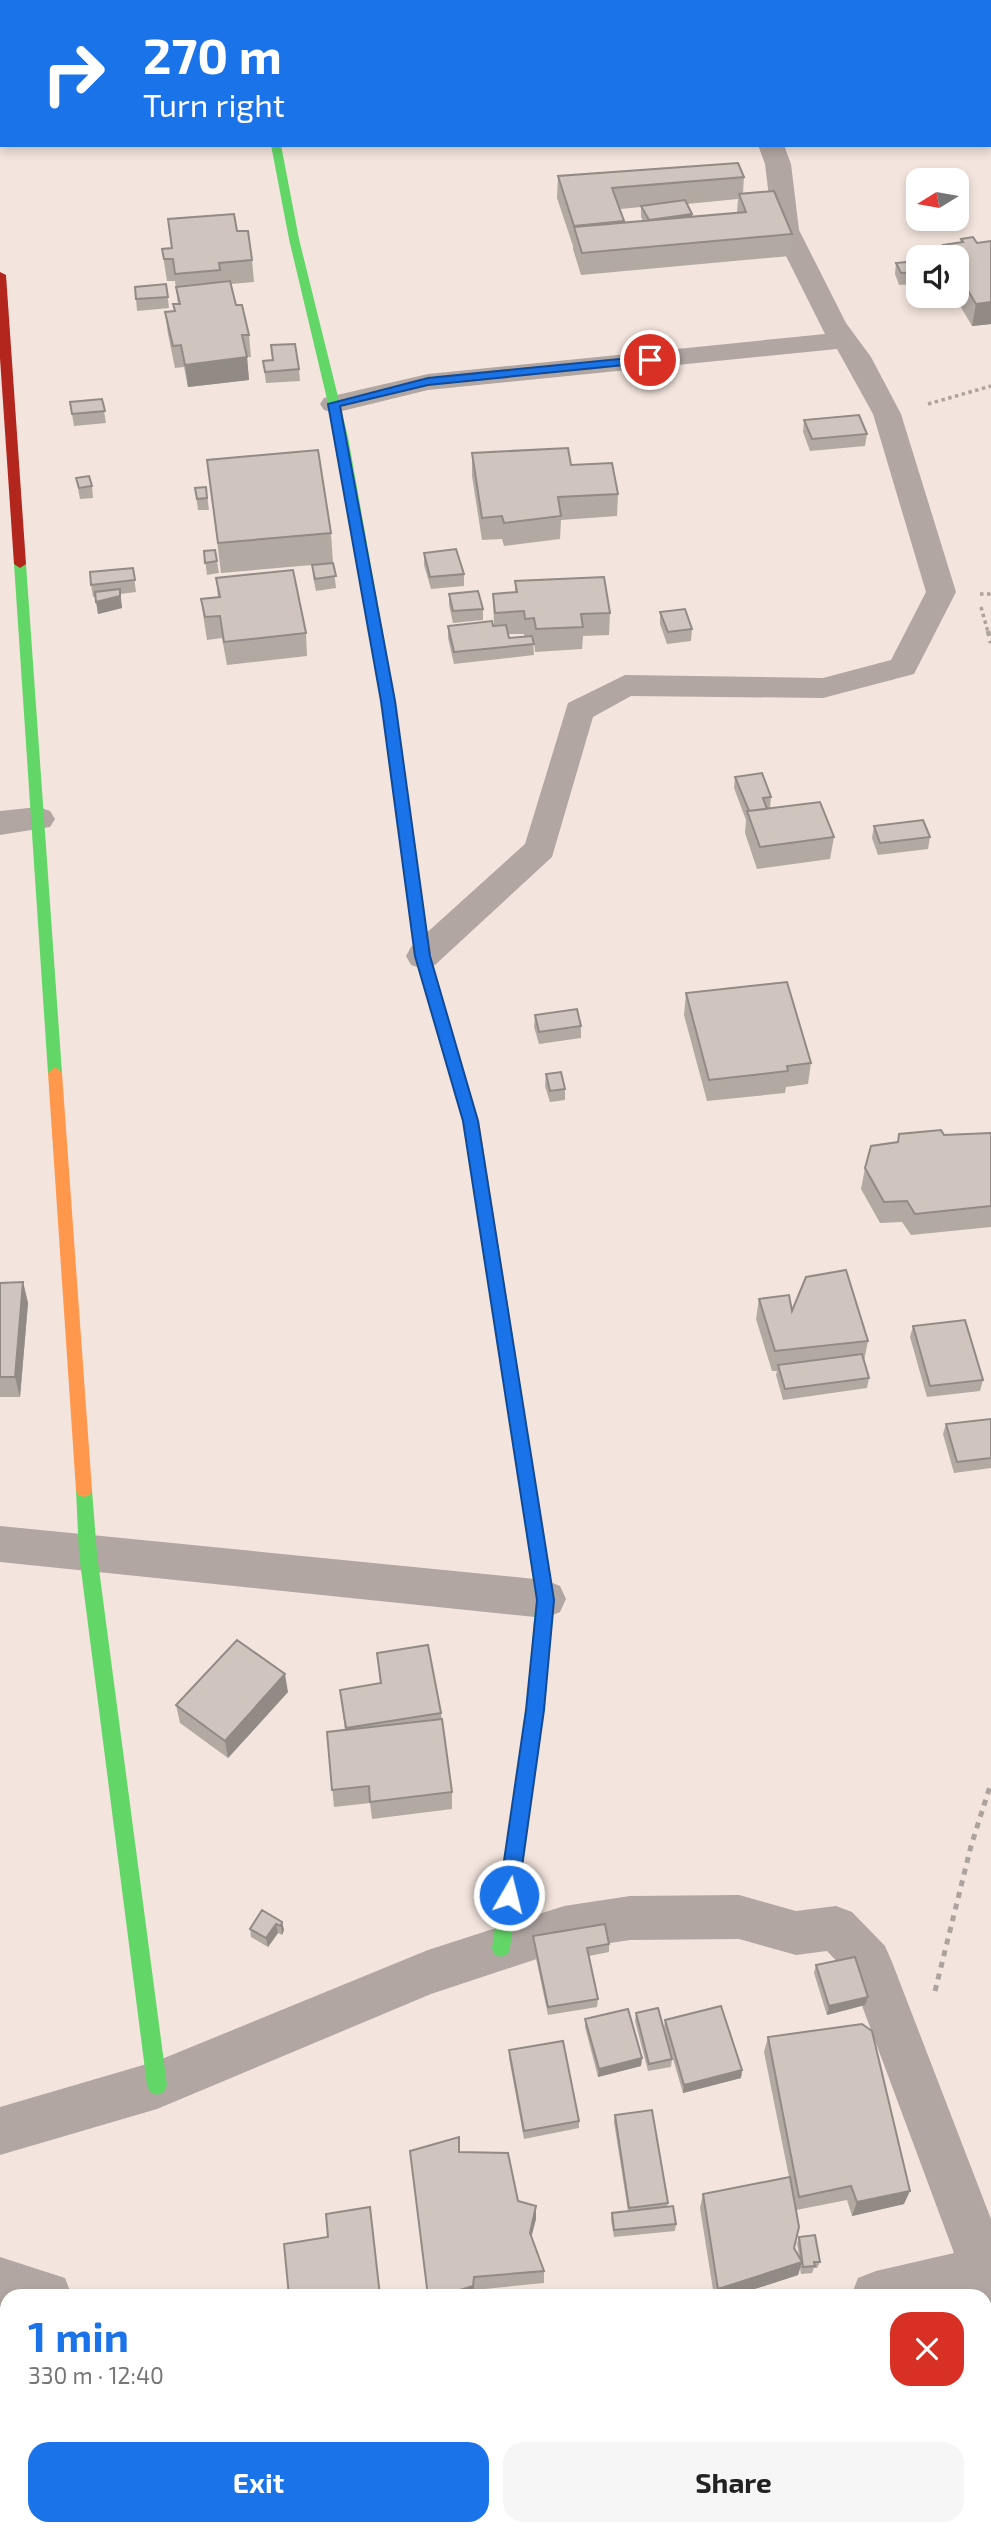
<!DOCTYPE html>
<meta charset="utf-8">
<style>
body{margin:0;font-family:"Exo 2",sans-serif;background:#f6f6f6;color:#222;height:100vh;display:flex;flex-direction:column;font-size:26px;white-space:nowrap}
*{box-sizing:border-box;margin:0}
p{font-size:23px;color:#767676}
.icon{flex:none;width:38px;height:38px;fill:none;stroke:currentColor;stroke-width:2;stroke-linecap:round;stroke-linejoin:round}
.map{position:relative;flex:1;overflow:hidden}
.panel{position:absolute;left:0px;top:2289px;width:992px;height:247px;display:flex;flex-direction:column;background:#fff;border-radius:21px 21px 0 0;box-shadow:0 4px 10px #0003}
.panel>*{flex:none}
.hud{position:absolute;left:0px;top:0px;width:992px;height:147px;box-shadow:0 4px 10px #0003;background:#1a73e8;color:#fff;overflow:hidden}
.needle{width:46px;rotate:259deg}
.tools{position:absolute;left:906px;top:168px;display:grid;gap:14px}
.tools a{display:grid;place-items:center;width:63px;height:63px;border-radius:14px;background:#fff;box-shadow:0 4px 10px #0003;font-size:35px}
.pin{position:absolute;display:grid;place-items:center;width:60px;height:60px;color:#fff;margin:-30px;border:4px solid #fff;border-radius:50%;box-shadow:0 2px 7px #0007}
.me{position:absolute;width:77px;margin:-38px;rotate:8deg;stroke-linejoin:round;filter:drop-shadow(0 0 5px #0008)}
.turn{display:flex;align-items:center;gap:24px;height:147px;padding:0 28px;font-size:32px}
.turn .icon{width:91px;height:91px;stroke-width:2.5}
.turn b{display:block;font-size:49px;line-height:60px}
.round{display:grid;place-items:center;flex:none;width:74px;height:74px;border-radius:21px;background:#f6f6f6}
.overview{display:flex;align-items:center;justify-content:space-between;height:119px;padding:0 28px}
h1{font-size:42px;font-weight:700;line-height:52px;color:#1a73e8}
.primary-button{display:flex;gap:14px;margin-top:auto;padding:14px 28px}
.primary-button a{flex:1;height:80px;border-radius:21px;background:#1a73e8;color:#fff;font-size:28px;font-weight:700;line-height:80px;text-align:center}
.primary-button a+a{background:#f6f6f6;color:#222}
.map>svg:first-child{display:block}
.lines{fill:none;stroke-linecap:round;stroke-linejoin:round}
.path-far2{stroke:#aca39f;stroke-width:3.5;stroke-dasharray:3.5 3.5;stroke-linecap:butt}
.path-far1{stroke:#aca39f;stroke-width:4.5;stroke-dasharray:5 5;stroke-linecap:butt}
.path{stroke:#aca39f;stroke-width:5;stroke-dasharray:6 6;stroke-linecap:butt}
.street{fill:#b1a6a2;fill-rule:evenodd}
.fast{fill:#63d668;fill-rule:evenodd}
.slow{fill:#ff974d;fill-rule:evenodd}
.jam{fill:#b3261e;fill-rule:evenodd}
.wall{fill:#b2a9a3;fill-rule:evenodd}
.shaded-wall{fill:#918a85}
.building{fill:#cfc5be;stroke:#918a85;stroke-width:2}
.route{fill:#1a73e8;stroke:#114b97;stroke-width:2}
</style>
<div class="map">
<svg width="991" height="2535" viewBox="0 0 991 2535">
<rect width="100%" height="100%" fill="#f3e4dd"/>
<g class="lines">
<path class="path-far2" d="M928,404L991,386
M980,594H991
M981,607L988,632"/>
<path class="path-far1" d="M988,631L991,643"/>
<path class="path" d="M935,1991L971,1846L991,1783"/>
<path class="street" d="M235,0H259V2H235Z
M708,0H732L733,2H709Z
M758,145H784L791,164L799,230L846,323L871,357L901,414L956,592L914,674L823,698L631,696L593,717L552,857L435,965L423,969L411,965L406,956L411,947L525,844L568,703L625,675L823,678L891,660L926,592L873,414L837,349L428,390L334,413L324,410L320,404L324,398L428,374L825,334L773,230L765,164Z
M38,807L50,811L55,819L50,827L0,835V811Z
M0,1526L545,1580L560,1586L566,1599L560,1612L545,1618L0,1562Z
M739,1895L796,1911L836,1906L852,1912L885,1946L892,1962L991,2219V2535H962V2529H985V2296H851L858,2278L876,2271L954,2253L851,1976L827,1951L796,1955L739,1939L630,1940L564,1950L431,1994L157,2109L0,2155V2107L157,2061L428,1950L564,1906L630,1896Z
M0,2257L65,2278L72,2296H7V2309L0,2307Z
M7,2327V2391L0,2394V2330Z
M732,2529H786L789,2535H735Z"/>
<path class="fast" d="M271,145H281L299,239L348,437L395,701L430,956L442,998L435,1003L428,998L416,956L381,701L336,437L289,239Z
M20,560L26,564L62,1073L55,1079L48,1073L14,564Z
M502,1313L508,1314L510,1319L554,1599L544,1710L510,1948L508,1954L501,1957L494,1954L492,1948L526,1710L536,1599L494,1319L496,1314Z
M84,1483L90,1485L92,1490L97,1554L167,2085L164,2092L157,2095L150,2092L147,2085L79,1554L76,1490L78,1485Z"/>
<path class="slow" d="M435,993L442,998L479,1121L510,1319L508,1324H496L494,1319L463,1121L428,998Z
M55,1067L62,1073L92,1490L90,1495L84,1497L78,1495L76,1490L48,1073Z"/>
<path class="jam" d="M0,272L6,275L26,564L20,568L14,564L0,358Z"/>
</g>
<path class="wall" d="M971,0H991V21L990,2H972Z
M558,176L744,177L743,193L792,234L790,256L581,275L573,249V246L557,198ZM738,199L737,213L692,217L687,204ZM641,207V217L643,221L624,223L620,209Z
M237,231L252,260L254,282L231,284L236,305L249,335L251,357H247L249,380L188,387L184,367L175,368L168,334L165,312L174,311L173,304H178L175,281H167L162,249L172,248Z
M961,239L977,243L991,241V324L972,326L959,304L947,305L942,296H957V257H941L943,245L960,243Z
M896,263L919,267V284L899,285L895,274Z
M166,284L169,308L137,311L135,287Z
M263,361L299,369L300,381L266,383Z
M102,399L106,423L74,426L70,402Z
M804,420L867,434L865,446L810,451L803,432Z
M472,453L571,465L618,494L617,516L561,520L560,539L504,546L502,539L482,540L472,476Z
M207,460L331,533L333,563L336,588L316,591L313,577L312,565L221,573Z
M76,478L92,486L93,498L80,499Z
M206,487L209,510H198L195,488Z
M204,551L217,561L219,573L207,575Z
M424,553L464,574V586L431,589L424,565Z
M133,568L136,592L120,594L122,608L98,614L96,597H93L91,585Z
M216,578L306,633L307,656L227,665L222,638L207,640L204,621L201,599L218,597Z
M515,581L610,613L609,635L583,636L582,649L535,652L534,640H533L534,655L454,664L448,638V626H494L493,594L515,592ZM508,634H524V636L509,638Z
M449,594L483,609V620L453,623L449,605Z
M660,612L692,629L691,641L667,644L660,624Z
M735,777L771,797L770,808L834,837L830,859L757,869L745,833L746,820L734,788Z
M874,826L930,837L928,849L878,855L872,838Z
M686,993L811,1063L808,1084L786,1087L785,1093L707,1101L684,1015Z
M535,1015L581,1026V1038L539,1044L534,1027Z
M546,1074L565,1089V1100L550,1102L545,1086Z
M991,1133V1227L911,1235L902,1222L880,1223L861,1189L865,1168L944,1135Z
M23,1282L28,1303L20,1397H0V1283Z
M759,1299L868,1341L864,1361L869,1378L867,1388L783,1400L776,1375L777,1371H772L756,1319Z
M913,1326L983,1380L980,1391L927,1397L910,1337Z
M991,1419V1468L954,1473L943,1434L946,1424Z
M377,1653L441,1713L452,1792V1809L372,1819L370,1803L334,1807L327,1732L345,1730L340,1690L380,1683Z
M288,1692L228,1758L180,1723L176,1705Z
M282,1922L284,1930L282,1935L278,1933L268,1947L251,1937L250,1929Z
M533,1936L609,1944V1952L589,1956L598,1999L597,2007L548,2015L533,1944Z
M816,1965L868,1997L865,2005L827,2015L814,1973Z
M636,2013L672,2059L671,2067L648,2071L635,2021Z
M585,2019L642,2058L641,2066L598,2077L585,2027Z
M665,2020L742,2070L741,2078L683,2093L664,2028Z
M768,2037L904,2204L852,2216L847,2200L796,2210L794,2248L799,2256L797,2244L799,2237L820,2262L817,2268H814L812,2273L801,2274L800,2268L798,2275L733,2296H714L700,2208L703,2194L789,2177L764,2052Z
M509,2050L579,2121V2128L524,2139L509,2058Z
M615,2115L668,2203L667,2207L676,2224L675,2231L614,2237L611,2220L612,2213L628,2211L614,2122Z
M410,2151L459,2152L518,2201L536,2219L531,2237L544,2271V2283L474,2290V2296H428Z
M840,2529H956L955,2535H841Z"/>
<path class="shaded-wall" d="M692,214L691,226L649,220Z
M991,302V324L972,326L976,304Z
M247,357L249,380L188,387L185,365Z
M120,589L122,608L98,614L96,602Z
M23,1282L28,1303L20,1397L15,1377Z
M285,1674L288,1692L228,1758L225,1741Z
M282,1922L284,1930L282,1935L281,1926Z
M276,1924L278,1933L268,1947L266,1938Z
M868,1997L865,2005L827,2015L829,2006Z
M642,2058L641,2066L598,2077L599,2069Z
M742,2070L741,2078L683,2093L684,2085Z
M910,2191L904,2204L852,2216L857,2202Z
M536,2206V2219L529,2246L530,2233Z
M802,2262L798,2275L733,2296H716L718,2289Z
M474,2277V2296H440Z"/>
<path class="building" d="M168,0H228L229,2H169Z
M738,163L744,177L612,188L624,221L574,226L558,176Z
M774,191L792,234L582,253L574,227L746,212L739,194Z
M685,200L692,214L649,220L641,206Z
M234,214L237,231H248L252,260L219,263L220,270L175,274L173,259H164L162,249L172,248L168,219Z
M973,237L977,243L991,241V302L976,304L963,282L957,283V257H950L943,245L963,242L961,239Z
M916,261L919,267V272L901,273L896,263Z
M230,281L236,305H242L249,335H242L247,357L185,365L181,345L173,346L165,312L175,311L173,304H180L176,287Z
M166,284L168,297L136,299L135,287Z
M295,344L299,369L265,372L263,361L273,360L271,345Z
M102,399L105,411L72,414L70,402Z
M859,415L867,434L812,439L804,420Z
M568,448L571,465L612,463L618,494L558,497L561,516L504,523L502,516L482,518L472,453Z
M318,450L331,533L218,543L207,460Z
M89,476L92,486L79,488L76,478Z
M206,487L207,498L197,499L195,488Z
M456,549L464,574L430,577L424,553Z
M215,550L217,561L205,563L204,551Z
M333,563L336,576L315,579L312,565Z
M133,568L135,580L91,585L90,572Z
M293,570L306,633L224,642L220,616L205,617L201,599L220,597L216,578Z
M604,577L610,613L581,614L583,627L536,629L534,618L525,619L524,611L495,613L493,594L517,592L515,581Z
M120,589V596L96,602L95,592Z
M478,591L483,609L453,611L449,594Z
M685,609L692,629L668,632L660,612Z
M492,621L493,626L506,625L509,638L532,636L534,644L454,652L448,626Z
M762,773L771,797L763,798L767,809L749,811L735,777Z
M820,802L834,837L760,847L747,811Z
M923,820L930,837L880,843L874,826Z
M787,982L811,1063L787,1066L788,1071L709,1080L686,993Z
M577,1009L581,1026L539,1032L535,1015Z
M561,1072L565,1089L550,1091L546,1074Z
M941,1130L944,1135L991,1133V1206L915,1214L907,1201L884,1202L865,1168L871,1146L898,1142L899,1134Z
M846,1270L868,1341L775,1351L759,1299L789,1295L792,1311L806,1277Z
M23,1282L15,1377H0V1283Z
M965,1320L983,1380L930,1386L913,1326Z
M862,1354L869,1378L785,1389L778,1365Z
M991,1419V1458L957,1462L946,1424Z
M237,1640L285,1674L225,1741L176,1705Z
M428,1645L441,1713L346,1728L340,1690L381,1683L377,1653Z
M442,1719L452,1792L370,1802L369,1786L332,1790L327,1732Z
M262,1910L282,1922L281,1926L276,1924L266,1938L250,1929Z
M605,1924L609,1944L587,1948L598,1999L548,2007L533,1936Z
M855,1957L868,1997L829,2006L816,1965Z
M721,2006L742,2070L684,2085L665,2020Z
M658,2008L672,2059L649,2064L636,2013Z
M628,2009L642,2058L599,2069L585,2019Z
M862,2024L872,2031L910,2191L857,2202L851,2186L799,2197L768,2037Z
M563,2041L579,2121L524,2131L509,2050Z
M652,2110L668,2203L629,2208L615,2115Z
M459,2137V2152L508,2153L518,2201L536,2206L530,2233L544,2271L474,2277L473,2286L440,2296H428L410,2151Z
M790,2177L799,2227L794,2248L802,2262L718,2289L703,2194Z
M673,2206L676,2224L614,2230L612,2213Z
M370,2207L380,2296H289L284,2244L328,2237L326,2214Z
M815,2235L820,2262H814L815,2266L803,2267L799,2237Z
M936,2293L935,2296H911Z
M460,2529H478L479,2535H461Z
M847,2529H956L955,2535H849Z"/>
<path class="route" d="M650,356L656,360L654,362L428,385L340,406L395,701L430,956L478,1121L554,1600L544,1710L518,1895L516,1902L509,1904L502,1902L499,1895L526,1710L537,1600L463,1121L415,956L381,701L328,404L428,378Z"/>
</svg>
<div class="tools">
<a><svg class="needle" viewBox="-14 -14 28 28"><path d="M0-13l5 13h-10z" fill="#e53935"/><path d="M0 13l5-13h-10z" fill="#767676"/></svg></a>
<a><svg class="icon" aria-label="sound" viewBox="0 0 24 24"><path d="M4 9h4l5-4v14l-5-4H4zM17 9q2 3 0 6"/></svg></a>
</div>
<div class="pin" style="left:650px;top:360px;background:#d93025"><svg class="icon" aria-label="arrive" viewBox="0 0 24 24"><path d="M6 21V4h12l-3 4 3 4H6"/></svg></div>
<svg class="me" style="left:509px;top:1895px" viewBox="-20 -20 40 40"><circle r="17" fill="#1a73e8" stroke="#fff" stroke-width="3"/><path d="M0-11L8 9 0 5-8 9z" fill="#fff"/></svg>
<div class="hud">
<div class="turn"><svg class="icon" aria-label="right" viewBox="0 0 24 24"><path d="M7 20v-9h11M14 6l5 5-5 5"/></svg><div><b>270 m</b>Turn right</div></div>
</div>
<section class="panel">
<div class="overview"><div><h1>1 min</h1><p>330 m · 12:40</p></div><a class="round" style="background:#d93025;color:#fff"><svg class="icon" aria-label="close" viewBox="0 0 24 24"><path d="M6 6l12 12M18 6L6 18"/></svg></a></div>
<div class="primary-button"><a>Exit</a><a>Share</a></div>
</section>
</div>
